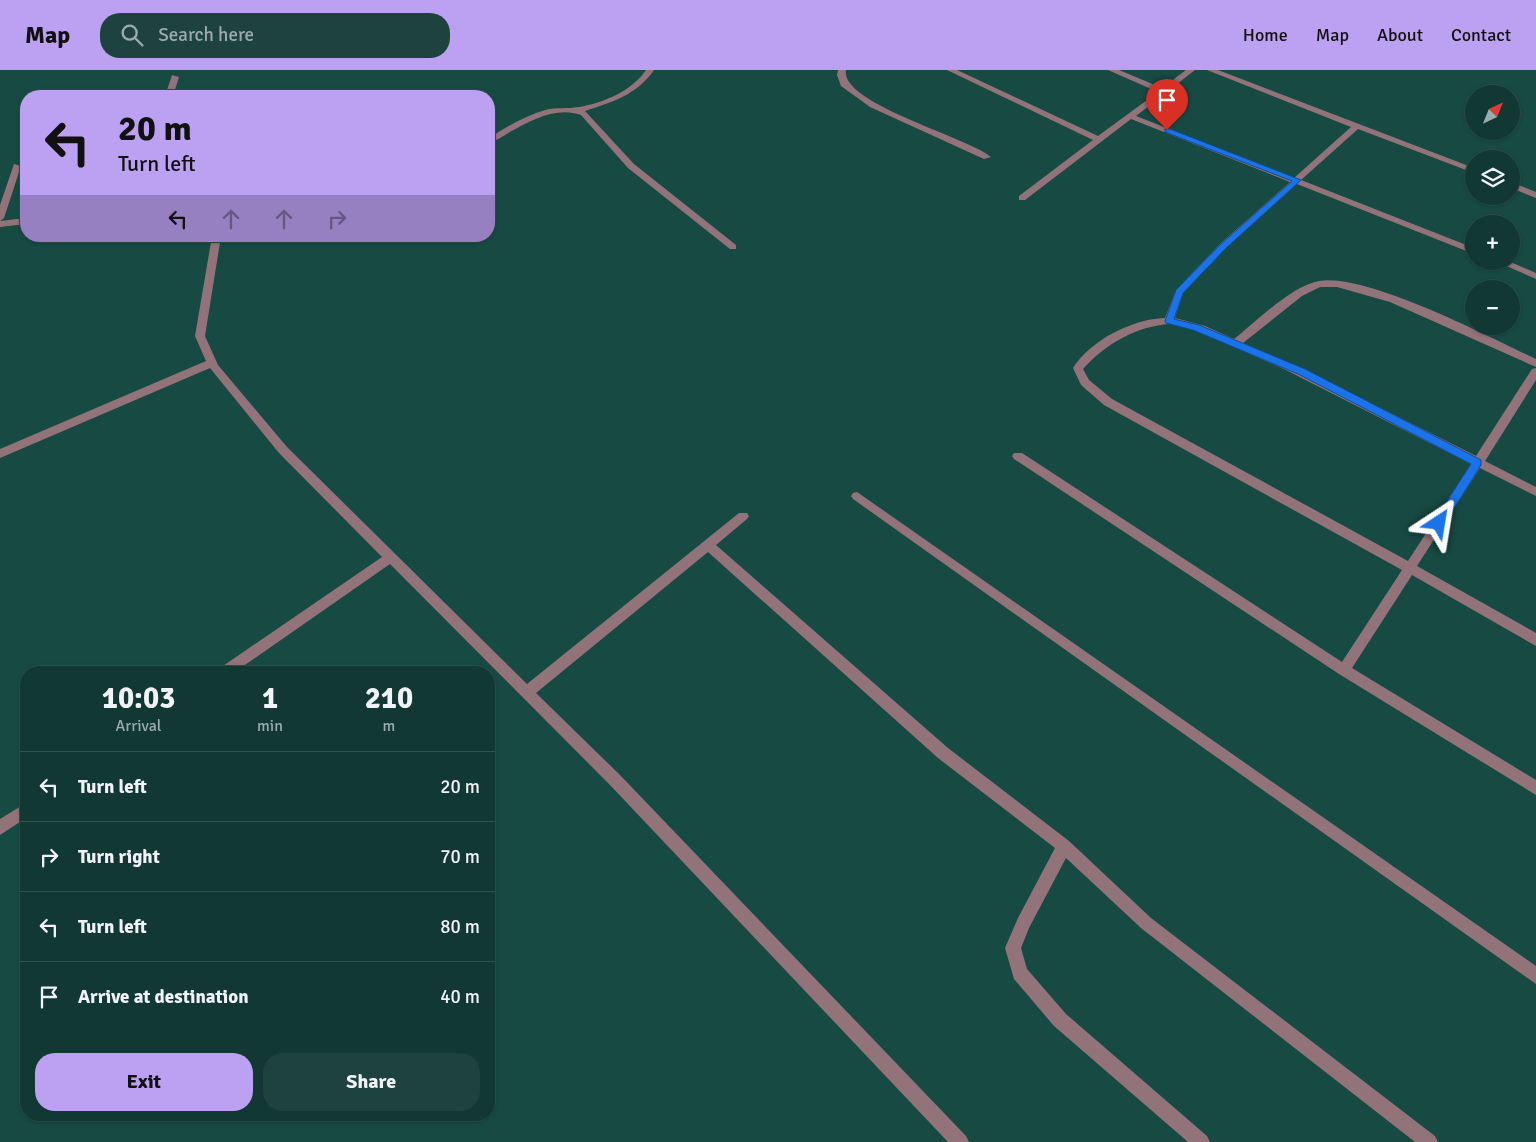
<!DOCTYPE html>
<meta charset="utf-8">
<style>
body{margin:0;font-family:Signika,sans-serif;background:#1e433e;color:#f1f3f6;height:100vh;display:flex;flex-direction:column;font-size:19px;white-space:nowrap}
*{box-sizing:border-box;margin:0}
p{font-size:16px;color:#9cacac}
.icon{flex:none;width:28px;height:28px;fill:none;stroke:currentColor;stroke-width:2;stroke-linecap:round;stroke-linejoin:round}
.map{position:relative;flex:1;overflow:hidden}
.details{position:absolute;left:20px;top:596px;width:475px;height:455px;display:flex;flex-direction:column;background:#113832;border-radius:20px;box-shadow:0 1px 4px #0004,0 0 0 1px #30524d}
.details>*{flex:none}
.hud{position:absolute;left:20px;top:20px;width:475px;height:152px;border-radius:20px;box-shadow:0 1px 4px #0004,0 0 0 1px #30524d;background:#bca0f2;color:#111;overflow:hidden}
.needle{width:32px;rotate:43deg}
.tools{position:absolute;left:1465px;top:15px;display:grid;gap:10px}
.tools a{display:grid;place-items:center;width:55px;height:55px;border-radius:50%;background:#113832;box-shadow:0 1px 4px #0004,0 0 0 1px #30524d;font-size:25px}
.pin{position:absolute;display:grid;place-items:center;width:42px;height:42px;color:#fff;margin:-51px -21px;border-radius:50% 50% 50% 0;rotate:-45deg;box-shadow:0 0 5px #0007}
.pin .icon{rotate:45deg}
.me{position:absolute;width:55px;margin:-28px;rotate:33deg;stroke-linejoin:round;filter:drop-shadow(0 0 4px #0008)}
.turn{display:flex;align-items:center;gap:18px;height:105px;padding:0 15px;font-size:22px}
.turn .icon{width:65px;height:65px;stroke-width:2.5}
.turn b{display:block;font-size:35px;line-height:42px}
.lanes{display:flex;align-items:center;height:48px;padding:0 15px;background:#0003;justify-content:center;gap:25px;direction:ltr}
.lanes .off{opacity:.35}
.eta{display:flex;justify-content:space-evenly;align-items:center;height:85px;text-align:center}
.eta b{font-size:30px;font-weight:700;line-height:35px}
.cta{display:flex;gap:10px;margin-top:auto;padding:10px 15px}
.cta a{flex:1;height:58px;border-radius:20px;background:#bca0f2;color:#111;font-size:20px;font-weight:700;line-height:58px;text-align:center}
.cta a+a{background:#1e433e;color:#f1f3f6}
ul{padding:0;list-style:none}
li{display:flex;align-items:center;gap:15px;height:70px;padding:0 15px;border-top:1px solid #30524d}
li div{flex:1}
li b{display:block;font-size:19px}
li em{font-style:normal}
header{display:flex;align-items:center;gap:30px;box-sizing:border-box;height:70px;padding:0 25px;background:#bca0f2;color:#111}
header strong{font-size:24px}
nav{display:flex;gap:28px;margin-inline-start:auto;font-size:18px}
.search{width:350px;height:45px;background:#1e433e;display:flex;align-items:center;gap:12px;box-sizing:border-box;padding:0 18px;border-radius:20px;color:#9cacac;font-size:19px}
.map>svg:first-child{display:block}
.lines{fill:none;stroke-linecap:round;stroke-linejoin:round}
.minor{fill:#93737a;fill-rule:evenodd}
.route{fill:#1a73e8;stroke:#114b97}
</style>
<header>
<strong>Map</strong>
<div class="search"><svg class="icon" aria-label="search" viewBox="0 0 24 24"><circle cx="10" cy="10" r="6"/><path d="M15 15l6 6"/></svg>Search here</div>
<nav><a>Home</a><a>Map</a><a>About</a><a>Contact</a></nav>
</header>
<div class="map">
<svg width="1536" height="1072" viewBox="0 0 1536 1072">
<rect width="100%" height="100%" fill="#174a43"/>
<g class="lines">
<path class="minor" d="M646,0H654C637,25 612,32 585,41L634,94L736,175V179H730L628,98L581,45C557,36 531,50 510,62C503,66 496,71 489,73V68C506,57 525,46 545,40C557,37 568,39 579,37C603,33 632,21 646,0Z
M838,0H846C839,33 969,68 991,87L984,89L870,37L841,16L837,5Z
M947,0H957L1098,66L1158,22L1108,0H1119L1162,18L1186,0H1195L1136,46L1294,108L1351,57L1207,0H1218L1474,98V103L1358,59L1301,110L1474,178V184L1297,114L1226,178L1183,223L1175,248L1205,256L1234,269C1256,252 1291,216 1319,211C1367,203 1489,267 1536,289V297L1390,232L1337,217H1320L1302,226L1243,273L1327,311L1476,386L1532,299L1536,298V310L1485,391L1536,417V426L1480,398L1417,496L1536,563V576L1412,505L1352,598L1536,710V725L1339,604L1014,389L1012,386L1014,383H1022L1342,592L1402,500L1104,335L1081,315L1073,298C1091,270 1132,249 1165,248L1176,220L1220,174L1290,112L1131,49L1025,130H1019V126L1093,70ZM1170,254L1198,261L1284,299L1471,394L1408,491L1112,329L1089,310L1083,299C1105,274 1137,256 1170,254Z
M172,5L179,7L173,26H165Z
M14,94L21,96L4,148L0,151V135Z
M1511,112L1536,122V128L1511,118Z
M26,148V154L0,157V151Z
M212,166H221L205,266L218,295L287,377L527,614L739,443H747L749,446L747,449L716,475L948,678L1069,771L1151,848L1435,1066L1438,1072H1415L1141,858L1066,788L1029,858L1021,878L1027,899L1066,944L1207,1066L1210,1072H1188L1054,956L1014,909L1005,878L1018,848L1055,778L938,688L708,482L536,623L620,705L966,1066L969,1072H948L610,715L390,494L235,602H219L220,598L382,487L279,383L210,298L0,388V379L206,291L195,266Z
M1495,191H1508L1536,203V209Z
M857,422L1536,896V914L853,429L851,426L853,423Z
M26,733V748L0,765V749Z"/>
</g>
<path class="route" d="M1165,59H1170L1301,110L1226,178L1183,223L1174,249L1199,255L1305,299L1481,390V395L1443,456L1439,457L1433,453L1471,394L1298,304L1193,260L1166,253L1165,251L1176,220L1220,175L1292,111L1165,62Z"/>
</svg>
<div class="tools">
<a><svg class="needle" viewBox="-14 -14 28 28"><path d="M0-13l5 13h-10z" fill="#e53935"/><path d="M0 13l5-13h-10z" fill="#9cacac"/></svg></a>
<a><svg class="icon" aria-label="layers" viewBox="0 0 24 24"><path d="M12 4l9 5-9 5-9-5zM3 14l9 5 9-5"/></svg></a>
<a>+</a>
<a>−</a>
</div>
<div class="pin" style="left:1167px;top:60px;background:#d93025"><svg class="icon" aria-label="arrive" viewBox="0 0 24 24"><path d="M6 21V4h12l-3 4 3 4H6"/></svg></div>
<svg class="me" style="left:1439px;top:453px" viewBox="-20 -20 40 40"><path d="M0-17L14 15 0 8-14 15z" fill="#1a73e8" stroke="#fff" stroke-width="4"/></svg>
<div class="hud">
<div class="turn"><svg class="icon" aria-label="left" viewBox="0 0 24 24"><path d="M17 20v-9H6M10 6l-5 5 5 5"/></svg><div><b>20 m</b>Turn left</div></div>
<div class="lanes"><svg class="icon" aria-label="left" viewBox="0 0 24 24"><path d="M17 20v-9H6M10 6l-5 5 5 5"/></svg><svg class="icon off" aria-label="ahead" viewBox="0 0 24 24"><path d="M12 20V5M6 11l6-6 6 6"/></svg><svg class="icon off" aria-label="ahead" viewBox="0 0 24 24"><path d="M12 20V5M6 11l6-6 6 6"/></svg><svg class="icon off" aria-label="right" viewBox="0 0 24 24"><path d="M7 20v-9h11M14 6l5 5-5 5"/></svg></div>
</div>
<section class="details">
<div class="eta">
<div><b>10:03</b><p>Arrival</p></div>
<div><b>1</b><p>min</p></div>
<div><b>210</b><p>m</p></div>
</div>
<ul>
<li><svg class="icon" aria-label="left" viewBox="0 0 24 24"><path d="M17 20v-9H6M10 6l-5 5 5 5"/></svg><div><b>Turn left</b></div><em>20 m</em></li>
<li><svg class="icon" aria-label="right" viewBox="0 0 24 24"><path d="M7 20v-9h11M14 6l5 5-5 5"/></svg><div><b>Turn right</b></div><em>70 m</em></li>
<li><svg class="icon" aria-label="left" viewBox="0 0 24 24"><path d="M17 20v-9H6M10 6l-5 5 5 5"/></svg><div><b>Turn left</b></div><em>80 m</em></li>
<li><svg class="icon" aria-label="arrive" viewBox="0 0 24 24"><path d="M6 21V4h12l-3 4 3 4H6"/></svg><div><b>Arrive at destination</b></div><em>40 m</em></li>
</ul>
<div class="cta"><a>Exit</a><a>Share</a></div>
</section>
</div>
